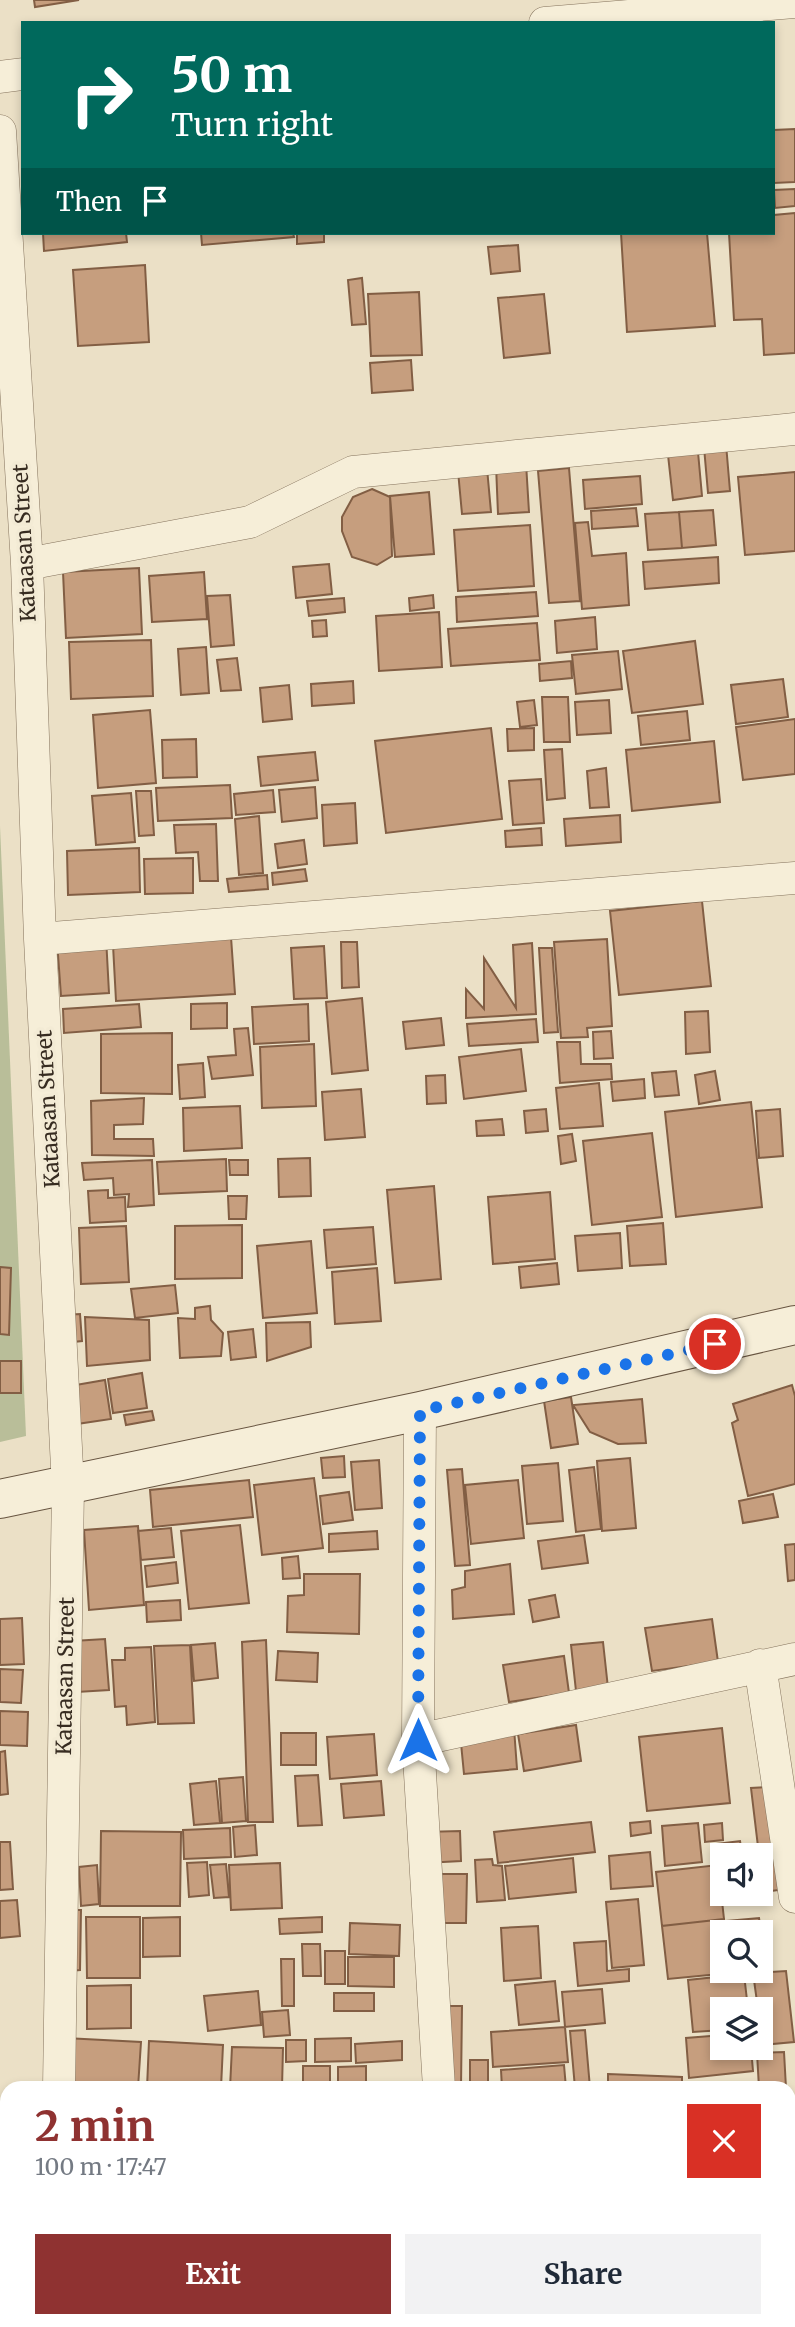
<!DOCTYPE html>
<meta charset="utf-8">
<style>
body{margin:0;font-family:Merriweather,serif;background:#f2f2f3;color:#1f2937;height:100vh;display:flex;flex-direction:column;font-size:26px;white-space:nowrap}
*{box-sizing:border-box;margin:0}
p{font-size:23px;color:#747a83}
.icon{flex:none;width:38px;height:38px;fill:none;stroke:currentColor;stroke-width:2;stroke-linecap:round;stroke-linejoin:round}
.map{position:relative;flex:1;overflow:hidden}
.details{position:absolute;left:0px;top:2081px;width:796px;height:247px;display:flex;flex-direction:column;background:#fff;border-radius:21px 21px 0 0;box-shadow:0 4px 10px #0003}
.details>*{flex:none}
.top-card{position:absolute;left:21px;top:21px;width:754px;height:214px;border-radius:0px;box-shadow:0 4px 10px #0003;background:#00695c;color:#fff;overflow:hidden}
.controls{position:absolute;left:710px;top:1843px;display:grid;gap:14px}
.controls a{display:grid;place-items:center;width:63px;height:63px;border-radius:0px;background:#fff;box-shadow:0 4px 10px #0003;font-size:35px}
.pin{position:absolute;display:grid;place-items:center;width:60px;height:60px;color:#fff;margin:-30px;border:4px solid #fff;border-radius:50%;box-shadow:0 2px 7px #0007}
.me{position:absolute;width:77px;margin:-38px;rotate:0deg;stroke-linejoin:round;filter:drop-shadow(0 0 5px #0008)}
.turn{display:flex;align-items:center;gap:24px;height:147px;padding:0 35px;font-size:32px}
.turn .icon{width:91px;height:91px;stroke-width:2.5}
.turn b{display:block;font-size:49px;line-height:60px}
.then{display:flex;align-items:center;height:66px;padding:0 35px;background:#0003;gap:14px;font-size:26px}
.round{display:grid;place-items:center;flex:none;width:74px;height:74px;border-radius:0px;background:#f2f2f3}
.headline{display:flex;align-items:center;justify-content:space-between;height:119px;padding:0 35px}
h1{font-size:42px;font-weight:700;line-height:52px;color:#8f3231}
.cta{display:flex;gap:14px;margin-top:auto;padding:14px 35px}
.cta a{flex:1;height:80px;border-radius:0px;background:#8f3231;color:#fff;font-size:28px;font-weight:700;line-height:80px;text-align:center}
.cta a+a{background:#f2f2f3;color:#1f2937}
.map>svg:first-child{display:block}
.cemetery{fill:#b9be99}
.building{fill:#c69e7e;stroke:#825e44;stroke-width:2}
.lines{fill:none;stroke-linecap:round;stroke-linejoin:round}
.street-casing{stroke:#85735d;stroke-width:33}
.secondary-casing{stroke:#675440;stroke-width:40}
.street{stroke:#f6eed8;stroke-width:32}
.secondary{stroke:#f6eed8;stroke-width:38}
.route{stroke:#1a73e8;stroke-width:12;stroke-dasharray:0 21.6}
.labels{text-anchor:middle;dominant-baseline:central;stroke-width:7;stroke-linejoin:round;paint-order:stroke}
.street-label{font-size:21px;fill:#362b20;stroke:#f3ebd5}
</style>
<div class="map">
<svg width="795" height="2327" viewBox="0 0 795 2327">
<rect width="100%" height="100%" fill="#ebe0c6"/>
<path class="cemetery" d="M0,826L26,1436L0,1442Z"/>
<path class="building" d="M34,0H79L35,7Z
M795,129V182L774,183V130Z
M795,189V206L775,208L774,190Z
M795,213V353L764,355L762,319L734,320L729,233H774V215Z
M43,233H126L127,242L44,251Z
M201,233H293L294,237L202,245Z
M297,233H324V242L297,244Z
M621,233H707L715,326L627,332Z
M518,245L520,271L491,274L488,247Z
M145,265L149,342L78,346L73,270Z
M362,278L366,324L352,325L348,280Z
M419,292L422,355L371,356L368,294Z
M544,294L550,353L504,358L498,298Z
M411,360L413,390L372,393L370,363Z
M726,444L730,491L708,493L704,447Z
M698,452L702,496L673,500L668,455Z
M526,463L529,512L498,514L496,465Z
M487,468L491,512L462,514L458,471Z
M569,468L580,601L549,603L538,471Z
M795,472V551L745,555L738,477Z
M640,476L642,504L585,509L583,480Z
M372,489L390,497L392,556L377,565L352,557L342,531V517L353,497Z
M429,492L434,554L395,557L390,496Z
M636,508L638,526L592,529L591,511Z
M713,510L716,545L682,548L679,512Z
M679,512L682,548L648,550L645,514Z
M588,522L592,556L626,553L629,605L582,609L575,523Z
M530,525L534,586L458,591L454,530Z
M718,557L719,583L645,589L643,562Z
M329,564L332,594L296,598L293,567Z
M139,568L142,634L66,638L63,572Z
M204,572L207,619L152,622L149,576Z
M536,592L538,616L457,622L456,597Z
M230,595L234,645L211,647L207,596Z
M433,595L434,608L410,611L409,598Z
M344,598L345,612L309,616L307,601Z
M439,612L442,667L379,671L376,616Z
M595,617L597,649L557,653L555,621Z
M326,620L327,636L313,637L312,621Z
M537,623L540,660L451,666L448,629Z
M151,640L153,696L71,699L69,642Z
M695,641L703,704L632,713L623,651Z
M206,647L209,693L181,695L178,649Z
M618,651L622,689L576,694L572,655Z
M237,658L241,690L221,691L217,660Z
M571,661L572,678L540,681L539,664Z
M783,679L788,717L736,724L731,685Z
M353,681L354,703L312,706L311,684Z
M289,685L292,719L263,722L260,688Z
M542,697H568L570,742H544Z
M534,700L537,725L520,727L517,702Z
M609,700L611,733L577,735L575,702Z
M150,710L156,783L98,788L93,715Z
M687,711L690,740L641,745L638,716Z
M795,719V774L743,780L736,727Z
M491,728L502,819L386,833L375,741Z
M534,728V750L508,751L507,729Z
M196,739L197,777L163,778L162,740Z
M714,741L720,802L632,811L626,750Z
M562,749L565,798L547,800L544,750Z
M315,752L318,780L261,786L258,757Z
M606,768L609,807L590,808L587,771Z
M541,779L544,823L513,825L509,781Z
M230,785L232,818L158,821L156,788Z
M315,787L317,818L282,822L279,790Z
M273,790L275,812L236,815L234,794Z
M136,791H151L154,835L139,836Z
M131,793L135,842L96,845L92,796Z
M355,803L357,843L324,846L322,805Z
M620,815L621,842L566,846L564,819Z
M259,816L263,873L239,875L235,819Z
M216,824L218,881H200L198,852L176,853L174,825Z
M541,828L542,845L506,847L505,831Z
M304,840L307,864L278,868L275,844Z
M139,848L140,892L68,895L67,851Z
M193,858V893L145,894L144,859Z
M305,869L307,881L273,885L272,873Z
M267,875L268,889L229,892L227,879Z
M702,901L711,986L619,995L610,911Z
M106,937L109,993L61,996L57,941Z
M231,937L235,994L116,1001L113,945Z
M607,939L612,1026L587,1028L588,1037L561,1038L554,942Z
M341,942H357L359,987L342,988Z
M532,943L536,1014L466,1018V989L484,1009V958L516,1008L513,945Z
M324,946L327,998L294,999L291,948Z
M539,948H552L558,1032L544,1033Z
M362,998L368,1070L332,1074L326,1002Z
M227,1003V1028L191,1029V1004Z
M139,1004L141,1027L64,1033L63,1009Z
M308,1004L309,1041L254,1044L252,1007Z
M708,1011L710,1052L686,1054L685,1012Z
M441,1018L444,1045L406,1049L403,1022Z
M536,1019L538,1042L469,1046L467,1024Z
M248,1028L253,1075L212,1079L208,1057L236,1055L234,1029Z
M611,1031L613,1058L594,1059L593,1032Z
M172,1033V1094L101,1093V1034Z
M557,1042H580L581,1064H611L612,1079L560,1083Z
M314,1044L316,1106L262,1108L260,1047Z
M521,1049L526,1091L464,1099L459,1057Z
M203,1063L205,1097L180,1099L178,1065Z
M676,1071L679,1095L655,1097L652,1073Z
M715,1071L720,1100L699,1104L695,1075Z
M445,1075L446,1103L427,1104L426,1076Z
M644,1079L645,1098L613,1101L611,1082Z
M599,1083L603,1126L560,1129L556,1088Z
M361,1089L365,1137L325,1140L322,1092Z
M144,1098L143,1124L114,1125V1139H153L154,1156L92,1155L91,1101Z
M751,1102L762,1207L676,1217L665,1112Z
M240,1106L242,1148L184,1151L183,1108Z
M546,1109L548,1131L526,1133L524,1111Z
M780,1109L783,1156L759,1158L756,1111Z
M502,1119L504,1135L477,1136L476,1121Z
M652,1133L662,1217L592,1225L583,1141Z
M572,1134L576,1161L561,1164L558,1136Z
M310,1158L311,1196L279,1197L278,1159Z
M226,1159L227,1191L159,1194L157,1162Z
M152,1160L154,1205L128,1207L129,1194L114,1195L113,1178L84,1180L82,1163Z
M229,1160H248V1175H230Z
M434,1186L441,1279L395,1283L387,1190Z
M108,1190V1198L125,1197L126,1221L90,1223L88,1191Z
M550,1192L555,1259L493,1264L488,1197Z
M228,1196H247L246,1219H229Z
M663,1223L666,1264L630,1266L627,1226Z
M242,1225V1278L175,1279V1226Z
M126,1226L129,1282L81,1284L79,1228Z
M373,1227L376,1264L327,1268L324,1230Z
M620,1233L622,1268L578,1271L575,1236Z
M311,1241L317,1313L263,1318L257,1246Z
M557,1263L559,1284L521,1288L519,1267Z
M0,1267L11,1268L9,1335L0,1334Z
M377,1268L381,1321L335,1324L332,1272Z
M175,1285L178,1313L135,1318L131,1289Z
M210,1306L211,1320L223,1333L221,1356L180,1358L178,1318L195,1319V1308Z
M80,1314L82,1341L64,1343L61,1315Z
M85,1317L149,1320L150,1360L87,1366Z
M310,1322L311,1347L267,1361L266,1323Z
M253,1329L256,1357L231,1360L228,1332Z
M0,1361H21V1393H0Z
M142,1373L147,1408L113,1413L108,1379Z
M105,1380L111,1419L70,1425L64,1387Z
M792,1385L795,1396V1484L748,1496L732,1423L738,1420L733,1404Z
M571,1397L578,1444L551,1448L544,1401Z
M642,1399L646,1443L618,1444L590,1432L573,1405Z
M152,1411L154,1420L126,1425L124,1415Z
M344,1456L345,1477L323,1478L321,1458Z
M630,1458L636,1528L602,1531L597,1461Z
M379,1460L382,1508L355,1510L351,1462Z
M558,1463L563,1521L527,1524L522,1466Z
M594,1467L601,1529L576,1532L569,1470Z
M462,1469L470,1565L455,1566L447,1470Z
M314,1478L323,1548L262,1555L254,1485Z
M249,1480L253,1517L153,1527L150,1490Z
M518,1480L524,1538L471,1544L465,1485Z
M349,1492L353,1520L323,1524L320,1496Z
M773,1494L778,1517L743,1523L739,1501Z
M240,1525L249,1603L189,1609L181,1531Z
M138,1526L144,1605L89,1610L84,1530Z
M171,1528L174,1557L141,1560L138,1531Z
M377,1531L378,1549L329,1552V1534Z
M584,1535L588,1563L542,1569L538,1541Z
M795,1544V1580L788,1581L785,1545Z
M298,1556L300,1578L283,1579L282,1558Z
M176,1562L178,1583L147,1587L145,1566Z
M510,1564L514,1614L453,1619L452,1590L465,1587V1571Z
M304,1574H360L359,1634L287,1632L288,1596L304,1595Z
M555,1595L559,1617L533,1622L529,1600Z
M180,1600L181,1620L147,1622L146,1602Z
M22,1618L24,1664L0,1665V1619Z
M712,1619L718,1662L652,1671L645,1628Z
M105,1639L109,1690L77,1692L73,1641Z
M266,1640L273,1822H248L242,1642Z
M603,1642L608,1688L576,1691L571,1645Z
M215,1643L218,1678L194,1681L191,1645Z
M190,1645L194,1723L158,1724L154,1646Z
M151,1647L155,1722L127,1725L126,1706L115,1707L112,1660H125V1648Z
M278,1651L318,1653L317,1682L276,1680Z
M564,1656L569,1693L509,1702L503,1665Z
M0,1669L23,1670L21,1703L0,1702Z
M0,1711L28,1712L27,1746L0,1745Z
M576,1725L581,1761L524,1771L518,1734Z
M514,1728L517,1769L464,1774L460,1733Z
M722,1728L730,1803L647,1811L639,1737Z
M281,1733H316V1765H281Z
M374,1734L377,1775L330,1779L327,1737Z
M5,1751L8,1794L0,1795V1752Z
M318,1775L322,1825L298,1826L295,1776Z
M243,1777L246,1821L222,1823L219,1779Z
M216,1781L220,1823L194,1825L190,1784Z
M381,1781L384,1815L344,1818L341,1784Z
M767,1787L779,1890L763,1892L761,1855H759L751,1788Z
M650,1821L651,1833L631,1836L630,1823Z
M591,1822L595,1852L498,1863L494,1832Z
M698,1823L702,1862L665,1866L662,1826Z
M722,1823L723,1840L705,1842L704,1825Z
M255,1825L257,1855L235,1857L233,1827Z
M230,1828L231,1857L184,1859L183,1830Z
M101,1831L181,1832L180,1906H100Z
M460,1831L461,1861L425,1863L424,1832Z
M740,1841L742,1854L717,1857V1844Z
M0,1842H10L13,1889L0,1890Z
M650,1852L653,1886L611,1889L609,1856Z
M573,1858L576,1892L509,1899L505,1866Z
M492,1859L493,1865L502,1866L505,1900L477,1902L475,1860Z
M207,1862L209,1895L189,1897L187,1863Z
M280,1863L282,1908L231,1910L229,1865Z
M226,1864L229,1897L214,1898L210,1865Z
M97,1865L99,1904L81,1906L79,1867Z
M718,1865L724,1919L662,1926L656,1872Z
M427,1874H467L466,1923H427Z
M638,1899L644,1965L612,1968L606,1902Z
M17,1900L20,1936L0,1938V1901Z
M69,1910H81L80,1970L69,1971Z
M86,1917H140V1978H87Z
M180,1917V1956L143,1957V1918Z
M322,1917V1932L280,1934L279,1919Z
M759,1918L761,1932H728L727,1921Z
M724,1919L723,1970L730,1973L668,1979L662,1926Z
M350,1923L400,1925L399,1956L349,1954Z
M538,1926L541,1978L504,1981L501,1928Z
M606,1941L607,1971L629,1969V1981L578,1986L574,1943Z
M302,1944H320L321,1976H303Z
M325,1951H345V1984H325Z
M348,1957H394V1987L348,1986Z
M281,1959H294V2006H282Z
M786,1971L794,2042L762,2045L761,2009H758L753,1973Z
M744,1974L748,2009H723V2030L693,2032L688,1980Z
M555,1981L559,2021L519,2025L515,1985Z
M131,1985V2028L87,2029V1986Z
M602,1989L605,2023L565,2027L562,1992Z
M258,1991L261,2025L208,2031L204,1996Z
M334,1993H374V2011H334Z
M434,2006H462L461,2088H434Z
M288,2010L290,2035L264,2037L262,2012Z
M565,2027L568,2062L493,2067L491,2032Z
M585,2030L590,2088H575L570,2031Z
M723,2035V2048H751L753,2071L689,2078L686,2038Z
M65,2038L141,2042L138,2088H62Z
M351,2038V2061L315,2062V2039Z
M286,2040H306V2061L286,2062Z
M149,2041L223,2045L221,2088H147Z
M402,2041V2060L356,2063L355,2044Z
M232,2047L283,2048L282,2088H230Z
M784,2052L786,2088H759L757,2053Z
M470,2060H488V2088H470Z
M564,2065L566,2088H502L501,2070Z
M303,2066H330V2088H303Z
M366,2066V2088H338V2067Z
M608,2074L682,2077V2088H608Z
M789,2152H795V2168L789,2169Z
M94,2320V2327H55L54,2322Z
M120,2320H153L152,2327H119Z
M161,2320H203V2327H161Z
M208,2320H253V2327H207Z
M314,2320H375L374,2327H339Z
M385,2320H443L442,2327H384Z
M518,2320H547V2327H518Z
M643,2320H675V2327H643Z
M726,2320H779L778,2327H725Z"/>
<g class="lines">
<defs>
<path id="street" d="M545,23L795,2
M0,77L23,74
M0,131L27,564L40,939L68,1487L59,2088
M27,564L250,522L353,472L795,429
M40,939L795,878
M420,1411L418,1740L439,2088
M760,1665L795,1897
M418,1740L795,1659
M0,2132L7,2133
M789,2199H795
M43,2327V2320"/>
<path id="secondary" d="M0,1499L420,1411L795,1325"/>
</defs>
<use href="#street" class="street-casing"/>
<use href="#secondary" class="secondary-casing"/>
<use href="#street" class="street"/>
<use href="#secondary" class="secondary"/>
</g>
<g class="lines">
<path class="route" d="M418,1740L420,1411L715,1344"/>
</g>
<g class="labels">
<g class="street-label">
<text transform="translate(24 543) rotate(-93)">Kataasan Street</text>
<text transform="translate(48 1109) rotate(-93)">Kataasan Street</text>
<text transform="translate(65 1676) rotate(-89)">Kataasan Street</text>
</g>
</g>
</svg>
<div class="controls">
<a><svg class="icon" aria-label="sound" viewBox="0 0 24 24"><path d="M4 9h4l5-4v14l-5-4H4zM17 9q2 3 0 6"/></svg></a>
<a><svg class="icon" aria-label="search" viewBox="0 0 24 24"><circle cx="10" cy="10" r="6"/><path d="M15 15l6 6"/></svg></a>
<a><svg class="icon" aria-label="layers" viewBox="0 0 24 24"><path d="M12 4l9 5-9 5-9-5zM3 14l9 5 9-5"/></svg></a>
</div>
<div class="pin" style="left:715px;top:1344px;background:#d93025"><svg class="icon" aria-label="arrive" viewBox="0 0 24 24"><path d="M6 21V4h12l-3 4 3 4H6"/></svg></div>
<svg class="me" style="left:418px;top:1740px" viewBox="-20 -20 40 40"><path d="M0-17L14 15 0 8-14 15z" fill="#1a73e8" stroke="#fff" stroke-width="4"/></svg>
<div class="top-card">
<div class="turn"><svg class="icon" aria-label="right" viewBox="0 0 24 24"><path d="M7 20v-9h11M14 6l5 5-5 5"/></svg><div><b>50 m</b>Turn right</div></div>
<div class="then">Then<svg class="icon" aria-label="arrive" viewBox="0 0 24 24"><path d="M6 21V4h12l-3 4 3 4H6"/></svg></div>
</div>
<section class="details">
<div class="headline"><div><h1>2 min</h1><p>100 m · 17:47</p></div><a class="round" style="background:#d93025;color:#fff"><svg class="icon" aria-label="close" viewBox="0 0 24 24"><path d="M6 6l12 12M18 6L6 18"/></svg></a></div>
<div class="cta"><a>Exit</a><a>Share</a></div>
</section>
</div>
